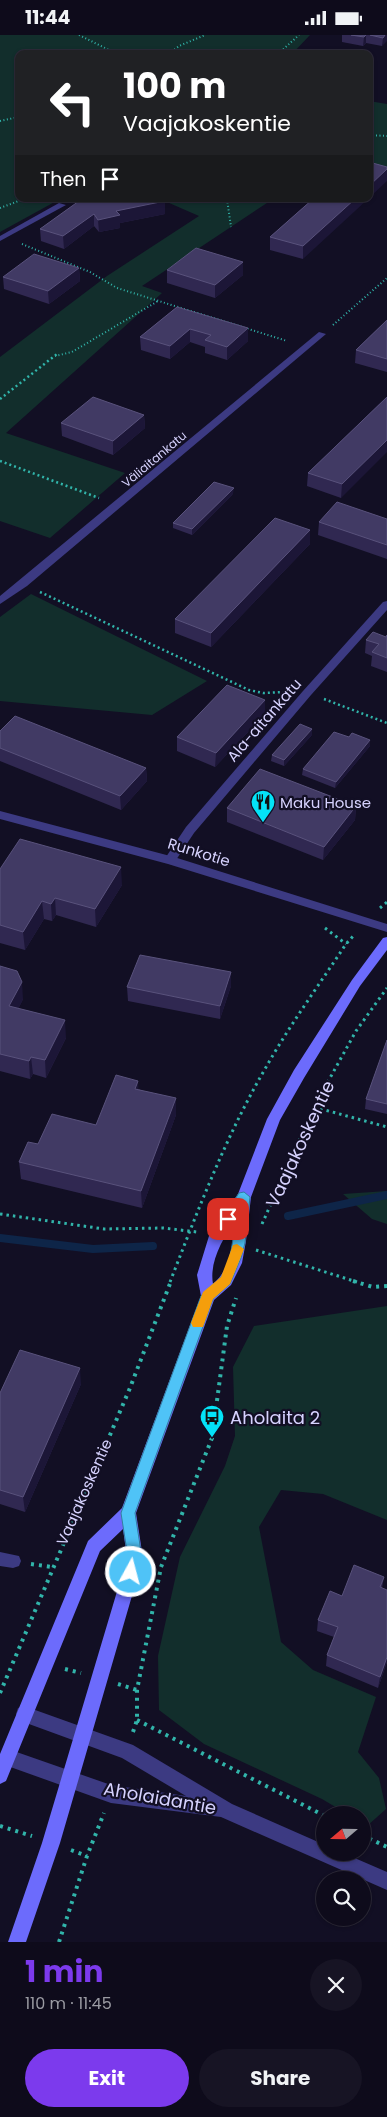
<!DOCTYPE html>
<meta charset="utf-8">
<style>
body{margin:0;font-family:Poppins,sans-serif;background:#171424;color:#f1f3f6;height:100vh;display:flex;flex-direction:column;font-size:19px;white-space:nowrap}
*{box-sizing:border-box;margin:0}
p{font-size:16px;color:#9b9ba3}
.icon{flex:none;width:28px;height:28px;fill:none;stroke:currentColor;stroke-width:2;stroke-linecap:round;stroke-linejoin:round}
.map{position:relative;height:1907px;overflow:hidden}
.panel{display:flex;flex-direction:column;background:#0e0b1b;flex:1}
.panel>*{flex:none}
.hud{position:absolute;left:15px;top:15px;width:358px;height:152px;border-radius:10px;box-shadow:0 1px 4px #0004,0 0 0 1px #2e2b3a;background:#202124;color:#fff;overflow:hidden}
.needle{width:32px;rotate:250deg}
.tools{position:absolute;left:316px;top:1771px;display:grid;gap:10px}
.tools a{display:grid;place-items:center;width:55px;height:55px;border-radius:50%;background:#0e0b1b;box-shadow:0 1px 4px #0004,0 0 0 1px #2e2b3a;font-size:25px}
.pin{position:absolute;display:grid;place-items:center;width:42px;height:42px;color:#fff;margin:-21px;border-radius:10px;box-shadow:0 2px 8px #0006}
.me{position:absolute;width:55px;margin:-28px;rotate:7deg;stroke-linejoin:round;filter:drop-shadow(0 0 4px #0008)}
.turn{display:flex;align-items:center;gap:18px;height:105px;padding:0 25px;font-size:22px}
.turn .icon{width:65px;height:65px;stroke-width:2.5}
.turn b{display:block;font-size:35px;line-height:42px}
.then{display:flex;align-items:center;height:48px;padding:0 25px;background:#0003;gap:10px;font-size:19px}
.round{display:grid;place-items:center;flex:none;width:52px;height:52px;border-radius:26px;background:#171424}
.summary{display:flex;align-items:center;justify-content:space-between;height:85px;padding:0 25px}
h1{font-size:30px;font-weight:700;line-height:38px;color:#7c3aed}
.button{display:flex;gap:10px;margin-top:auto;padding:10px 25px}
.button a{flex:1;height:58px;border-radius:30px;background:#7c3aed;color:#fff;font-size:20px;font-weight:700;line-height:58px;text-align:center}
.button a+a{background:#171424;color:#f1f3f6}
.status{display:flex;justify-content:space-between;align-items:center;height:35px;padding:0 25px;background:#0e0b1b;direction:ltr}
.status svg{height:14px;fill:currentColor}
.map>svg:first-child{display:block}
.green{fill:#122e2c}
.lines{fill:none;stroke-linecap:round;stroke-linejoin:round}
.stream{stroke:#0e2548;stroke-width:8}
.path-far3{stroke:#31b4aa;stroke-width:2;stroke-dasharray:1 2.5;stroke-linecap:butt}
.path-far2{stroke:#31b4aa;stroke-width:2.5;stroke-dasharray:2 3;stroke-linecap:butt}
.path-far1{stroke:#31b4aa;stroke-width:3;stroke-dasharray:2.5 4;stroke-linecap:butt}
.path{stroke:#31b4aa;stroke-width:4;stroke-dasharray:3 5;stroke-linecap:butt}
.service{fill:#3c3a82;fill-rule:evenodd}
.minor{fill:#3c3a82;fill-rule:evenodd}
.tertiary{fill:#3c3a82;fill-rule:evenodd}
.secondary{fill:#6c6bfc;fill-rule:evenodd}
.wall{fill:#302851}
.shaded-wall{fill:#1c1637}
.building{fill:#413a64;stroke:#59527c}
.route{fill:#4fc3f7;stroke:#337fa1}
.slow{fill:#f59e0b}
.labels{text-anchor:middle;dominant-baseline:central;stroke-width:4.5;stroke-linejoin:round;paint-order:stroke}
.far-street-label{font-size:12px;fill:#d6d2fe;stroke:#120f24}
.street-label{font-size:15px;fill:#d6d2fe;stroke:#120f24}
.poi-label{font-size:15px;fill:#d6d2fe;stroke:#120f24;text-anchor:start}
.near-street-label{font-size:18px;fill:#d6d2fe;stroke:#120f24}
.near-poi-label{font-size:18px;fill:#d6d2fe;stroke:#120f24;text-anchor:start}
</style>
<div class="status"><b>11:44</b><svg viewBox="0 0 49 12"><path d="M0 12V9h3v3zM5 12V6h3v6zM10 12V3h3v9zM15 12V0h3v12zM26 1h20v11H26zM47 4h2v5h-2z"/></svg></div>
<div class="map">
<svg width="387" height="1907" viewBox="0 0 387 1907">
<rect width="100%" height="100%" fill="#120f24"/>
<path class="green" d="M0,0H310L292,19H19V164H60L0,197Z
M369,66L387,69V136L369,130Z
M160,164H273L142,251L162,258L6,398L125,438L50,503L0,486V322L107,241L199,181Z
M31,559L207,646L152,680L0,666V582Z
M387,1156V1189L372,1184L343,1159Z
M387,1271V1485L323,1459L281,1455L259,1492L281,1607L313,1635L376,1662L358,1717L379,1743L386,1774L367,1791L363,1788L362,1780H349L322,1764L204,1709L159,1675L158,1621L180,1522L225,1431L235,1401L233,1332L254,1291Z"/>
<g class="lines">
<path class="stream" d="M288,1181L387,1160
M0,1203L93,1214L153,1211"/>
<path class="path-far3" d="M79,0L117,19
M169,19L179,11L205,0
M278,19L299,0
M0,86L19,82
M369,100L387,101
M227,164L231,192
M0,173L24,164
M22,209L90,237L117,253L287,306
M333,290L387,243
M55,321L72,317L158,266"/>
<path class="path-far2" d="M0,364L57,319
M0,426L99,463
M40,557L249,655L263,658L286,657
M324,664L387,688"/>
<path class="path-far1" d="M380,873L387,867
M325,893L346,909
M314,1072L387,1092
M0,1179L104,1194L163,1193L197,1197
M262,1189L314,1072L356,996L387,953
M256,1215L357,1247
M170,1247C198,1175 226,1101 265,1034C289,991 319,950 346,909L355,899"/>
<path class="path" d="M353,1246L373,1252L387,1251
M31,1529L52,1532
M65,1634L81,1638
M118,1649L137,1655
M0,1658L130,1353L171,1246
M137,1685L325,1781
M133,1697L137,1685V1655L161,1532L212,1403L227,1291L236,1263
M0,1791L32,1801
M362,1800L387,1812
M71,1815L87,1821
M59,1907L87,1821L104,1778"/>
<path class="service" d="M59,168L66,170L0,206V201Z"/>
<path class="minor" d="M319,297L326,299L27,551L0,569V561Z
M387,566V575L311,660L194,798L174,828H166L164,825L186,792L303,656L383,567Z
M0,1517L19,1521L21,1526L19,1531L13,1533L0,1531Z
M24,1671L133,1710L232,1769L325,1810V1818H343L387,1837V1855L221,1782L111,1768L2,1729L0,1722L2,1717L8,1714L111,1750L186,1761L122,1723L18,1685L16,1679L18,1673Z"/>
<path class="tertiary" d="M0,776L174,822L387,889V897L168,829L0,784Z"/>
<path class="secondary" d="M387,902V915L360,951L304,1043L280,1085L251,1162L246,1206L242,1228L231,1250L214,1265L136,1478L143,1523L60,1808L26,1907H8L42,1808L127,1523L123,1494L100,1516L6,1746L0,1749V1719L88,1506L122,1473L201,1261L197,1240L209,1201L238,1159L267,1084L294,1035L352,945L383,903ZM235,1186C233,1208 231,1234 213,1249C209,1227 223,1203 235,1186Z"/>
</g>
<path class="wall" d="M342,0H387L382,11L366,8L363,11L342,7Z
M81,164L165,179L120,188V193L99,197L94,191L64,214L41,206L40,194L81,166Z
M313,164L303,224L270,215V202Z
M79,233L80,246L49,269L4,254L3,242Z
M167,235L243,240L215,263L167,248Z
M177,272L248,306L227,325L205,318V312L190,307L170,324L141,315L140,302Z
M387,285V337L355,328L356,315Z
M387,362L341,463L307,451L308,438Z
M144,380L145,393L113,420L62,401L61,388Z
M233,459L192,500L173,493V488Z
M387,484V524L318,500L319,487Z
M310,495V509L211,612L175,598V584Z
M387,600V637L371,631L372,621L365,618L366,605L386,602Z
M265,679L215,732L177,716V702Z
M0,696L146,733L147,746L121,775L0,726Z
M312,700L284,731L271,726L272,720Z
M349,702L370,705V711L335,753L302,740L303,734Z
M356,771L355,785L323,825L227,787V773Z
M0,834L122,850L96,892L56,880L52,886L44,884L25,915L0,908Z
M0,931L23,964L18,974L66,1003L46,1043L33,1039L30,1044L0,1036Z
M231,937V951L220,984L128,966L127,952Z
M387,1005V1079L365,1074L366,1064Z
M139,1054L176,1080L142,1173L21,1144L19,1127L38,1109L96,1090Z
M81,1349L25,1477L0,1469V1358Z
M384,1542L382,1553L387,1627L378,1653L326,1631L327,1620L334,1602L317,1596L318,1585L342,1561Z"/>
<path class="shaded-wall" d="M366,0V8L363,11L364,2Z
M385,0H387V6L382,11L383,3Z
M387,134V146L369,163V151Z
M355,164H368L303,224V211Z
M165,166V179L120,188V193L99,197L98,185L116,176Z
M94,179V191L64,214L63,201Z
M243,227V240L215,263V250Z
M79,233L80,246L49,269L48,256Z
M248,293V306L227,325V312Z
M190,294V307L170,324V311Z
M144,380L145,393L113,420V406Z
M387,405V417L341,463L342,449Z
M234,453L233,459L192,500V494Z
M310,495V509L211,612V598Z
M265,665V679L215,732L216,718Z
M312,694V700L284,731V725Z
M370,705V711L335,753L336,747Z
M146,733L147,746L121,775L120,761Z
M356,771L355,785L323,825L324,812Z
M121,832L122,850L96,892L95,874Z
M55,863L56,880L52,886L51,869Z
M42,866L44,884L25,915L23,897Z
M231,937V951L220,984V971Z
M22,947L23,964L11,989L9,971Z
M65,985L66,1003L46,1043L45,1025Z
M31,1022L33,1039L30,1044L29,1026Z
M138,1046L139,1063L135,1054Z
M176,1063V1080L142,1173L141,1156Z
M80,1333L81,1349L25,1477L23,1462Z
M387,1622V1627L378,1653L380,1642Z"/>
<path class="building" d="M351,0H366L364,2Z
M370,0H385L383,3Z
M322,16L335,19H319Z
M369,127L387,132V134L369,151Z
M81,164H163L165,166L116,176L120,180L98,185L94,179L63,201L40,194L79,166L84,167Z
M313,164H355L303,211L270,202Z
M196,213L243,227L215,250L167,235Z
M34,219L79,233L48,256L3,242Z
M177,272L248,293L227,312L205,305L211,300L190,294L170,311L140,302Z
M387,285V324L356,315Z
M93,362L144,380L113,406L61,388Z
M387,362V405L342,449L308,438Z
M214,447L234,453L192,494L173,488Z
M337,467L387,484V510L319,487Z
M275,483L310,495L211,598L175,584Z
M373,597L386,602L387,600V623L372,617L379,609L366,605Z
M227,650L265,665L216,718L177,702Z
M15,681L146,733L120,761L0,713V696Z
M300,689L312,694L284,725L272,720Z
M334,697L349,702L352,698L370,705L336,747L303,734Z
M260,734L356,771L324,812L227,773Z
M20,804L121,832L95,874L55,863L51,869L42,866L23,897L0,890V834Z
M140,920L231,937L220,971L127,952Z
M0,931L17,936L22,947L9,971L65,985L45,1025L31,1022L29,1026L0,1019Z
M387,1005V1069L366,1064Z
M116,1040L138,1046L135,1054L176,1063L141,1156L19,1127L28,1107L38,1109L52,1079L96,1090Z
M20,1315L80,1333L23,1462L0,1455V1358Z
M354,1530L384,1542L380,1552L387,1555V1622L380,1642L327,1620L338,1592L318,1585L330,1556L342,1561Z"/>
<path class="route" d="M244,1157L250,1162L245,1208L241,1223L230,1249L213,1264L135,1478L142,1523L136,1542L131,1544L126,1542L124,1537L128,1523L121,1478L201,1261C206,1253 216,1249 221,1242C232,1226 233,1203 235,1184L228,1189L222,1184L239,1158Z"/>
<path class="slow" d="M237,1209L244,1214L230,1249L213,1264L203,1292H193L191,1288L203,1257L221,1242L233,1210Z"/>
<defs>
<symbol id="restaurant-pin" viewBox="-11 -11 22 30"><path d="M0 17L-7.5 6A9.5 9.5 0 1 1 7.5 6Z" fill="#04e3f8" stroke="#120f24"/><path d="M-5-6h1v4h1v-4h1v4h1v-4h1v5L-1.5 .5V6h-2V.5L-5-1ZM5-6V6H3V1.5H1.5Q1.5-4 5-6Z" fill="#111"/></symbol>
<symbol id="bus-pin" viewBox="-11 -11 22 30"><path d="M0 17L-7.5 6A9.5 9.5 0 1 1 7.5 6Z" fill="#04e3f8" stroke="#120f24"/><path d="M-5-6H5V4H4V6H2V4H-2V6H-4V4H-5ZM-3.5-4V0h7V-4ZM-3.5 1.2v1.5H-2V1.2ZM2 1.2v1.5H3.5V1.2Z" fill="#111"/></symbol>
</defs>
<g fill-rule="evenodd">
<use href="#restaurant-pin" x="249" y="753" width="28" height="38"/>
<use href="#bus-pin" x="198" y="1368" width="28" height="38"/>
</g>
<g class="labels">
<g class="far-street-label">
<text transform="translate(154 424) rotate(-40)">Väliaitankatu</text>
</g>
<g class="street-label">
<text transform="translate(264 685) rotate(-49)">Ala-aitankatu</text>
<text transform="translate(199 817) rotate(17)">Runkotie</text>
<text transform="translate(84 1457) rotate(-66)">Vaajakoskentie</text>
</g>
<g class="poi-label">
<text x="280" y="767">Maku House</text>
</g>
<g class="near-street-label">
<text transform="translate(300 1109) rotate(-65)">Vaajakoskentie</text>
<text transform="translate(160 1763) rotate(10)">Aholaidantie</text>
</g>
<g class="near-poi-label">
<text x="230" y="1382">Aholaita 2</text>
</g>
</g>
</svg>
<div class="tools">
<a><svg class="needle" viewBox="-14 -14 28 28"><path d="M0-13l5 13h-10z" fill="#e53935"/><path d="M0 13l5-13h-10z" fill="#9b9ba3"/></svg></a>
<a><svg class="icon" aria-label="search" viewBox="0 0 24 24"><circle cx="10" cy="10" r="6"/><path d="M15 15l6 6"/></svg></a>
</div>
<div class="pin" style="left:228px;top:1184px;background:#d93025"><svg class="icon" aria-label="arrive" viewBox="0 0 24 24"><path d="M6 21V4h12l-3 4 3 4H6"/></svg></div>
<svg class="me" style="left:131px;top:1537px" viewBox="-20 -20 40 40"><circle r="17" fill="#4fc3f7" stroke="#fff" stroke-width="3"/><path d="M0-11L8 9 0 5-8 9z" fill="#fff"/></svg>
<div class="hud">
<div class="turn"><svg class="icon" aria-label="left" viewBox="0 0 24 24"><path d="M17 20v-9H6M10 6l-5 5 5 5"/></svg><div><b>100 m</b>Vaajakoskentie</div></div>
<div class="then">Then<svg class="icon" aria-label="arrive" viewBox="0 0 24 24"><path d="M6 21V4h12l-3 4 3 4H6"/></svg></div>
</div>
</div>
<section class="panel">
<div class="summary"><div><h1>1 min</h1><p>110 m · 11:45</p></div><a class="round"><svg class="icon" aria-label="close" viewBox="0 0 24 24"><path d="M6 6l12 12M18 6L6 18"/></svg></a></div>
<div class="button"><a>Exit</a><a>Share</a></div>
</section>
